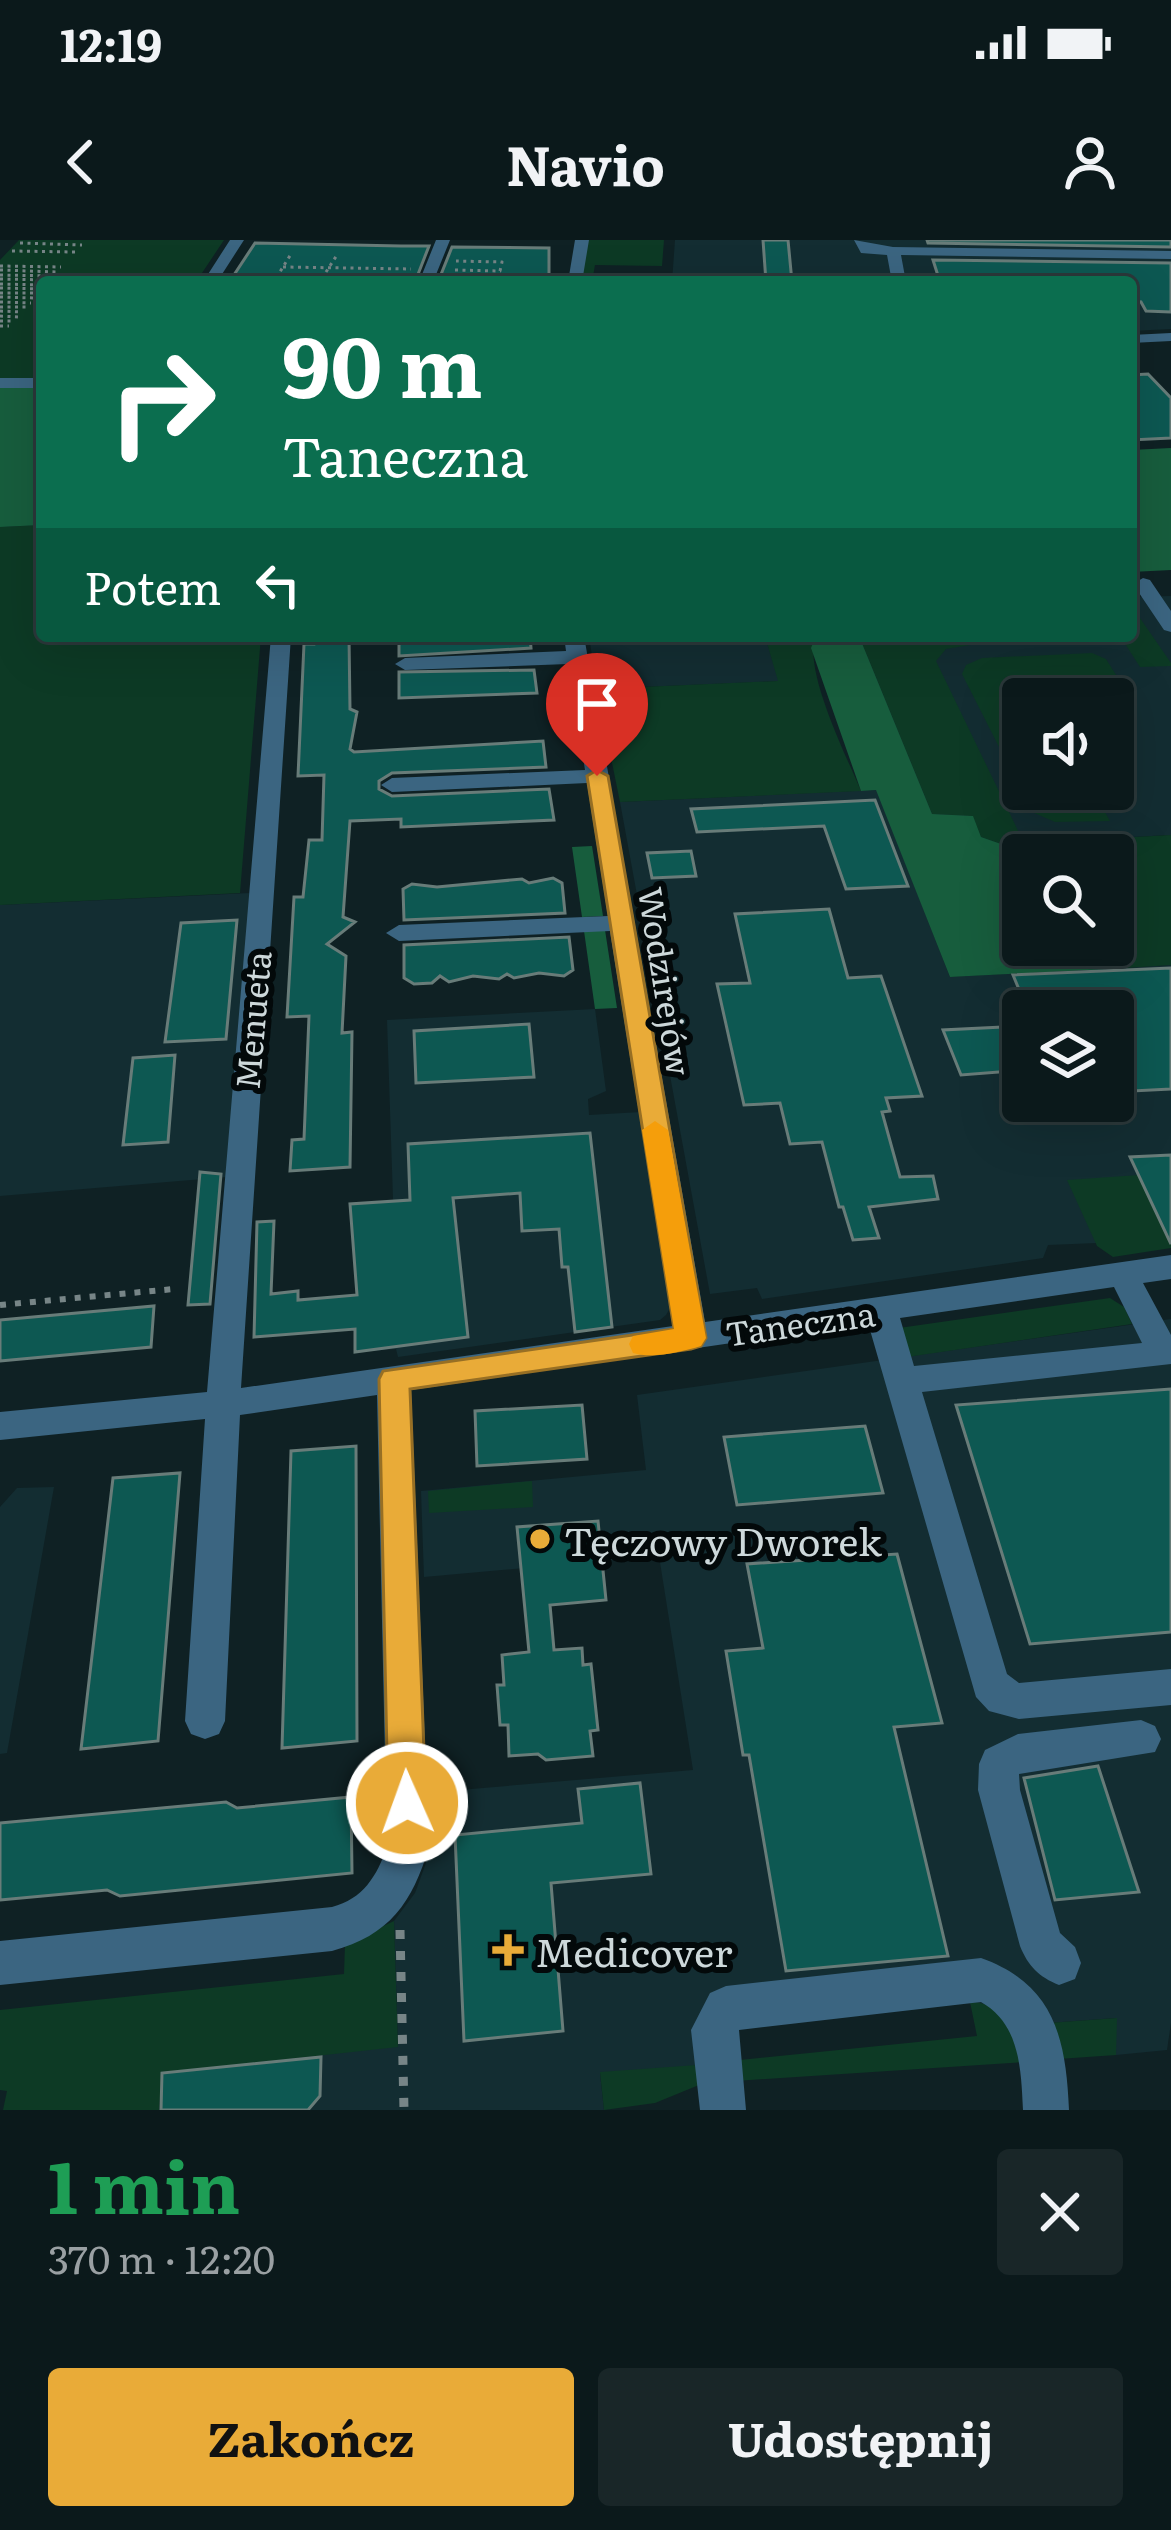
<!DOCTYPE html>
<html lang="pl">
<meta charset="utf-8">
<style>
body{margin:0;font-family:Literata,serif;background:#192628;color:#f1f3f6;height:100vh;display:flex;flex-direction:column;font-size:45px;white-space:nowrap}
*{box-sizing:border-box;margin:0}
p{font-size:39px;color:#9aa0a3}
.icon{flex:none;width:66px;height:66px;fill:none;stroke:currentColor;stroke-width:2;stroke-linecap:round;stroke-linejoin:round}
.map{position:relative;height:1870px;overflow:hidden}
.details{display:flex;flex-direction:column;background:#0b191b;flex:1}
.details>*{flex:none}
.guide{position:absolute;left:36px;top:36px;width:1101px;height:366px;border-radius:12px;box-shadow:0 12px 48px #0002,0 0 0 3px #2b383a;background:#0b6e4f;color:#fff;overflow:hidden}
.tools{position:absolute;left:1002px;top:438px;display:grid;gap:24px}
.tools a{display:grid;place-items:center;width:132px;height:132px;border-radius:12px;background:#0b191b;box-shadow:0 12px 48px #0002,0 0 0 3px #2b383a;font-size:60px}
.pin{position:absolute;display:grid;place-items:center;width:102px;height:102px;color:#fff;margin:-123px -51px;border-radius:50% 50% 50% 0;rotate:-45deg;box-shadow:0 0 12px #0007}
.pin .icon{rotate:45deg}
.me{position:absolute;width:132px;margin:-66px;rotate:358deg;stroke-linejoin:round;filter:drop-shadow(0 0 9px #0008)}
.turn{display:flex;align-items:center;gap:42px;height:252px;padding:0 48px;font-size:54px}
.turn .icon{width:156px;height:156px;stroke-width:2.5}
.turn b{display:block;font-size:84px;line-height:102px}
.then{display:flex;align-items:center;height:114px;padding:0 48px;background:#0003;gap:24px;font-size:45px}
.round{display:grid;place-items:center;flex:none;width:126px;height:126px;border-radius:12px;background:#192628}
.head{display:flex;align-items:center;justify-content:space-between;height:204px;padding:0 48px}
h1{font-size:72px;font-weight:700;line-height:90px;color:#1e9e55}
.primary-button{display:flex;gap:24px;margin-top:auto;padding:24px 48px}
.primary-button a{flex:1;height:138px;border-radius:12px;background:#e9ab38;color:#111;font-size:48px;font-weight:700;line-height:138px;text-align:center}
.primary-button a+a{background:#192628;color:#f1f3f6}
.status{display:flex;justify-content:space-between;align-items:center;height:84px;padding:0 60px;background:#0b191b;direction:ltr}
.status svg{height:33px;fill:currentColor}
header{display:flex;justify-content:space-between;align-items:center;height:156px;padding:0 48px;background:#0b191b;font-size:54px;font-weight:700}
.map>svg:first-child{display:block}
.built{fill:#132d32;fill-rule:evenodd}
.green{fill:#0d3a25}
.forest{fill:#175d3d}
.building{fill:#0d5852;stroke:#687c79;stroke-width:3}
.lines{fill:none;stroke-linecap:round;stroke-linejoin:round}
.path-far2{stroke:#778587;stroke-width:3;stroke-dasharray:3 4.5;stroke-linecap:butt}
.path-far1{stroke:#778587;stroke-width:6;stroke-dasharray:6 9;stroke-linecap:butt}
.path{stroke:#778587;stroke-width:9;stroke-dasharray:9 12;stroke-linecap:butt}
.minor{fill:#3b6581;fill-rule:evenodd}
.route{fill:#e9ab38;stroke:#976f24;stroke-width:3}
.slow{fill:#f59e0b}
.poi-dot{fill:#e9ab38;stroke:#03090a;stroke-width:4.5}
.labels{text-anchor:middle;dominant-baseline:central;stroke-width:12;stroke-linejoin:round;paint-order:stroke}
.street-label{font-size:33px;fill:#cdd8da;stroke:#03090a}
.near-poi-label{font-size:39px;fill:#cdd8da;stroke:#03090a;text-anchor:start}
</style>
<div class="status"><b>12:19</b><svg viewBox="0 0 49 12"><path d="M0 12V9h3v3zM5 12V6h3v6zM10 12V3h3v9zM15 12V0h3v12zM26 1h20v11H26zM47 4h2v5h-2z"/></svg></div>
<header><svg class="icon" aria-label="back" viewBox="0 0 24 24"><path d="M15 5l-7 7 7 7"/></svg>Navio<svg class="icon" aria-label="person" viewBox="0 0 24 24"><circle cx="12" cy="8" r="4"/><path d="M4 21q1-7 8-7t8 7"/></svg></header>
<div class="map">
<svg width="1171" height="1870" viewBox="0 0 1171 1870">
<rect width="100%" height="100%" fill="#0f2124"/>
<path class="built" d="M675,0H1171V89L1131,91V42H672Z
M1171,356V595L900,609L950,737L1171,725V1000L1048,1005L1043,1018L762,1059L757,1048L710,1054L620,562L876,550L817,396H1131V357ZM1023,459H1113V549H1023ZM1023,771H1113V861H1023Z
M589,396H765L779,441L597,449Z
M250,653L227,937L0,956V665Z
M595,769L606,851L588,859L589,875L641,872L671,1066L666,1075L660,1080L398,1117L396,1109L355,1112V1080L396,1048L387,780Z
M1171,1079V1783L1167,1810L1116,1815V1778L1049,1783L970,1762L728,1786L735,1841L600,1833L604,1870H159L162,1833L398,1806L394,1681L415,1653L426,1623L424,1553L693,1530L659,1316L424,1337L421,1251L646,1230L637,1155Z
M54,1247L7,1513L0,1514V1267L17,1248Z"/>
<path class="green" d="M19,0H224L196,42H42V139H0V20Z
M588,0H664L662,26L595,25L592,42H581Z
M42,285V396H261L240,653L0,665V287Z
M1131,365L1171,423V426L1140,427L1120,396H1131Z
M765,396H816C802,428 847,517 861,551L620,562L597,449L778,441Z
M859,396H989L983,403L946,409L936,421L1024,603L1001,604L981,597L972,576L932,574Z
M1092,413L1106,419L1125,449L1040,452L1042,459H1023V549H1092L1110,581L1055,582L1032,572L962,434L966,425L982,418Z
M1171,595V725L1126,728L1113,703V615H1068L1061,601Z
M1139,935L1171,979V1008L1113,1017L1097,1006L1067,940Z
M1110,1058L1124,1067L1132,1084L907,1117L899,1088Z
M532,1241L533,1267L429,1273L428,1251Z
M394,1681L398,1807L162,1833L159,1870H3L7,1851L0,1850V1770L344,1734L345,1704Z
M970,1762C1007,1763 1014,1792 1024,1822L735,1841L740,1820L977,1796Z
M1117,1778L1116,1815L1058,1819L1048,1783Z
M697,1825L699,1845L655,1863L604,1870L600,1832Z"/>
<path class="forest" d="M42,147V285L0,287V148Z
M1171,208V330L1131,332V210Z
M816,396H859L932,574L973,576L981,597L1001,604L1061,601L1068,615H1023V705L1113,703L1126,728L950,737L876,550L861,551L811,408Z
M592,606L603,676L582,677L572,607Z
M605,690L617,768L595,769L584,691Z"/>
<path class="building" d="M763,0H788L792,42H766Z
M927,0H1171V7L928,3Z
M255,3L401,6H429L415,42L230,41Z
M452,7L549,8V42H438Z
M933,20L1171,23V72L1146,71L1141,62L1131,61V42H940Z
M1148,134L1171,158V198L1131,200V135Z
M315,396H349L350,469L357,472L350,509L354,512L543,501L546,527L392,533L379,541V549L392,556L549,549L554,580L401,587V579L350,581L343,677L355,682L327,704L346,716L342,793L352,792L350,927L290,931L292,900L304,899L309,776L287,777L294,657H303L309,600H322L324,535L298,536L304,404H314Z
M399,396H530L531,408L399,416Z
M534,430L537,453L399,458V432Z
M875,560L908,646L846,649L824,586L697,592L691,569Z
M691,611L696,636L652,638L647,613Z
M553,638L562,643L565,673L404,680L403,649L412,644L437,647L522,639L529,643Z
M829,669L848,738L881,736L922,856L886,858L890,871L882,872L900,937L933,936L938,959L869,967L879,998L853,1000L843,967H839L822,902L790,904L780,863L744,865L717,744L750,743L735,674Z
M237,680L226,799L165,802L181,683Z
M569,697L573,730L564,736L539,733L514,738L507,734L499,739L473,736L449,742L440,736L432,743L414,744L404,738V705Z
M1171,728V849L1113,852V754L1023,759L1013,735Z
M529,784L534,837L416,843L414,791Z
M1023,786V830L961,835L943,790Z
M175,815L168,902L123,905L133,818Z
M590,893L612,1087L575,1092L568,1027H562L559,989L522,991L520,953L453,958L468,1097L355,1112V1089L254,1097L257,982L274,981L271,1054L298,1051V1060L357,1055L350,964L410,960L408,904Z
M1171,915V1004L1130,917Z
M200,932L221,934L210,1064L188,1065Z
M154,1066L151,1107L0,1121V1080Z
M1171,1149V1392L1030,1404L956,1165Z
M582,1165L587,1219L477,1226L475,1171Z
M865,1186L883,1253L737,1265L724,1197Z
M356,1206L357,1501L282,1508L291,1211Z
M180,1233L158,1501L81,1509L113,1238Z
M598,1281L606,1360L550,1365L554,1410L582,1408L583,1425L591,1424L598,1490L590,1491L593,1516L546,1520L538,1514L509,1516L508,1485H500L497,1445H504L502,1415L529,1412L517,1287Z
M897,1314L942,1483L894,1487L948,1716L786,1731L749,1515H743L726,1411L763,1408L747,1324Z
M1098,1526L1139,1652L1055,1660L1024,1538Z
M640,1543L651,1634L551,1643L563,1791L464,1801L455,1595L582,1583L578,1549Z
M351,1557L352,1633L120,1656L107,1650L0,1660V1583L226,1562L237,1568Z
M321,1817L320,1856L308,1870H161L162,1833Z"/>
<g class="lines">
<path class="path-far2" d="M20,3L82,5
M12,11L75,12
M0,26L61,27
M283,27L411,29
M0,30L58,32
M455,30L500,31L502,22L456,21
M326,32L337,15
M0,35L54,36
M260,35H278L291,14
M0,39L50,40
M534,41H555
M0,44L42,45
M0,48L42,49
M0,53H39
M0,57L35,58
M0,62L31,63
M0,67H26
M0,71L22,72
M0,76L18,77
M0,81H14
M0,86H9"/>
<path class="path-far1" d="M0,1065L174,1049"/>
<path class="path" d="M400,1690L404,1870"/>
<path class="minor" d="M230,0H244L217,42H203Z
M436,0H450L433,42H419Z
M575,0H589L582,42H568Z
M854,0L893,7L1171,11V19L901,15L906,42H892L887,15L861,13Z
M1171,93V101L1131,103V95Z
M0,138H42V148H0Z
M1143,338L1150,340L1171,371V392L1164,390L1133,344Z
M271,396H291L241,1148L673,1086L610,691L399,701L386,693L399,685L608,676L587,543L392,552L381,545L392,538L585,530L568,424L405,430L395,424L405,418L566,411L564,396H584L705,1082L1171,1015V1039L1143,1043L1171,1095V1124L922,1152L1007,1434L1019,1443L1171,1429V1465L1019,1479L989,1471L976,1457L868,1083L411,1150L429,1607C412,1663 390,1695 332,1711L0,1745V1701L332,1667C363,1659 377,1636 387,1607L377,1155L240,1175L225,1481L219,1494L205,1499L191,1494L185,1481L205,1179L0,1200V1172L207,1152ZM1114,1047L1142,1103L914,1126L900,1078Z
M1141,1480L1155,1486L1161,1499L1155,1512L1019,1534L1020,1550L1060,1693L1075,1707L1081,1723L1075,1739L1059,1745C1039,1737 1028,1726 1020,1706L978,1550L979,1524L985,1510L1018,1494Z
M981,1718C1054,1744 1066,1798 1069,1870H1023C1021,1829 1020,1784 981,1762L739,1790L746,1870H700L691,1790L710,1753L726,1746Z"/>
</g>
<path class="route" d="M597,530L608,536L706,1098L701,1106L691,1109L410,1149L426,1563L420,1575L407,1581L394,1575L388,1563L379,1139L383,1131L674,1089L587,536Z"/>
<path class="slow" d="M655,881L668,890L706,1098L701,1106C681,1112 653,1119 633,1113L629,1104L633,1096L674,1089L642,890Z"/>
<g class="poi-dot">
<circle cx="540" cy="1299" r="12"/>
<path d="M502 1692h12v12h12v12h-12v12h-12v-12h-12v-12h12z"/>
</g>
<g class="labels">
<g class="street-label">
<text transform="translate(667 741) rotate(81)">Wodzirejów</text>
<text transform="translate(251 780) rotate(-85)">Menueta</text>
<text transform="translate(800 1082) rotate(-8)">Taneczna</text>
</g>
<g class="near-poi-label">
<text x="564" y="1299">Tęczowy Dworek</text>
<text x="535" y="1710">Medicover</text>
</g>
</g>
</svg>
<div class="tools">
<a><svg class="icon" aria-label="sound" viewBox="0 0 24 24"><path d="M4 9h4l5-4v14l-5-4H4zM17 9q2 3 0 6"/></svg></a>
<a><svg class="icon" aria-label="search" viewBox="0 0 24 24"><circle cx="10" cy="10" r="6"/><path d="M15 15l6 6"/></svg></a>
<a><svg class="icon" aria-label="layers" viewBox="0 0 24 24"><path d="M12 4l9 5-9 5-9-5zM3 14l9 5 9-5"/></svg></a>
</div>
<div class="pin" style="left:597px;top:536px;background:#d93025"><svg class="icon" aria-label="arrive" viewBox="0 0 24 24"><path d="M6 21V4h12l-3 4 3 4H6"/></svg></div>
<svg class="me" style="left:407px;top:1563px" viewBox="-20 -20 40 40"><circle r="17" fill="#e9ab38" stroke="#fff" stroke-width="3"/><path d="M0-11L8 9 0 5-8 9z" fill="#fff"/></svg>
<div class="guide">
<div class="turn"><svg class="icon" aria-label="right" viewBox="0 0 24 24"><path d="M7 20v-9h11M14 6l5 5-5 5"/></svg><div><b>90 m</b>Taneczna</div></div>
<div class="then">Potem<svg class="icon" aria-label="left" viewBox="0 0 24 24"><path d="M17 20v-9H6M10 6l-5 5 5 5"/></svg></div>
</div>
</div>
<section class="details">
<div class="head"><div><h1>1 min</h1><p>370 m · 12:20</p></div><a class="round"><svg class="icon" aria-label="close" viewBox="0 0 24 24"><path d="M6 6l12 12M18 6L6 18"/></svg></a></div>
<div class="primary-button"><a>Zakończ</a><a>Udostępnij</a></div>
</section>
